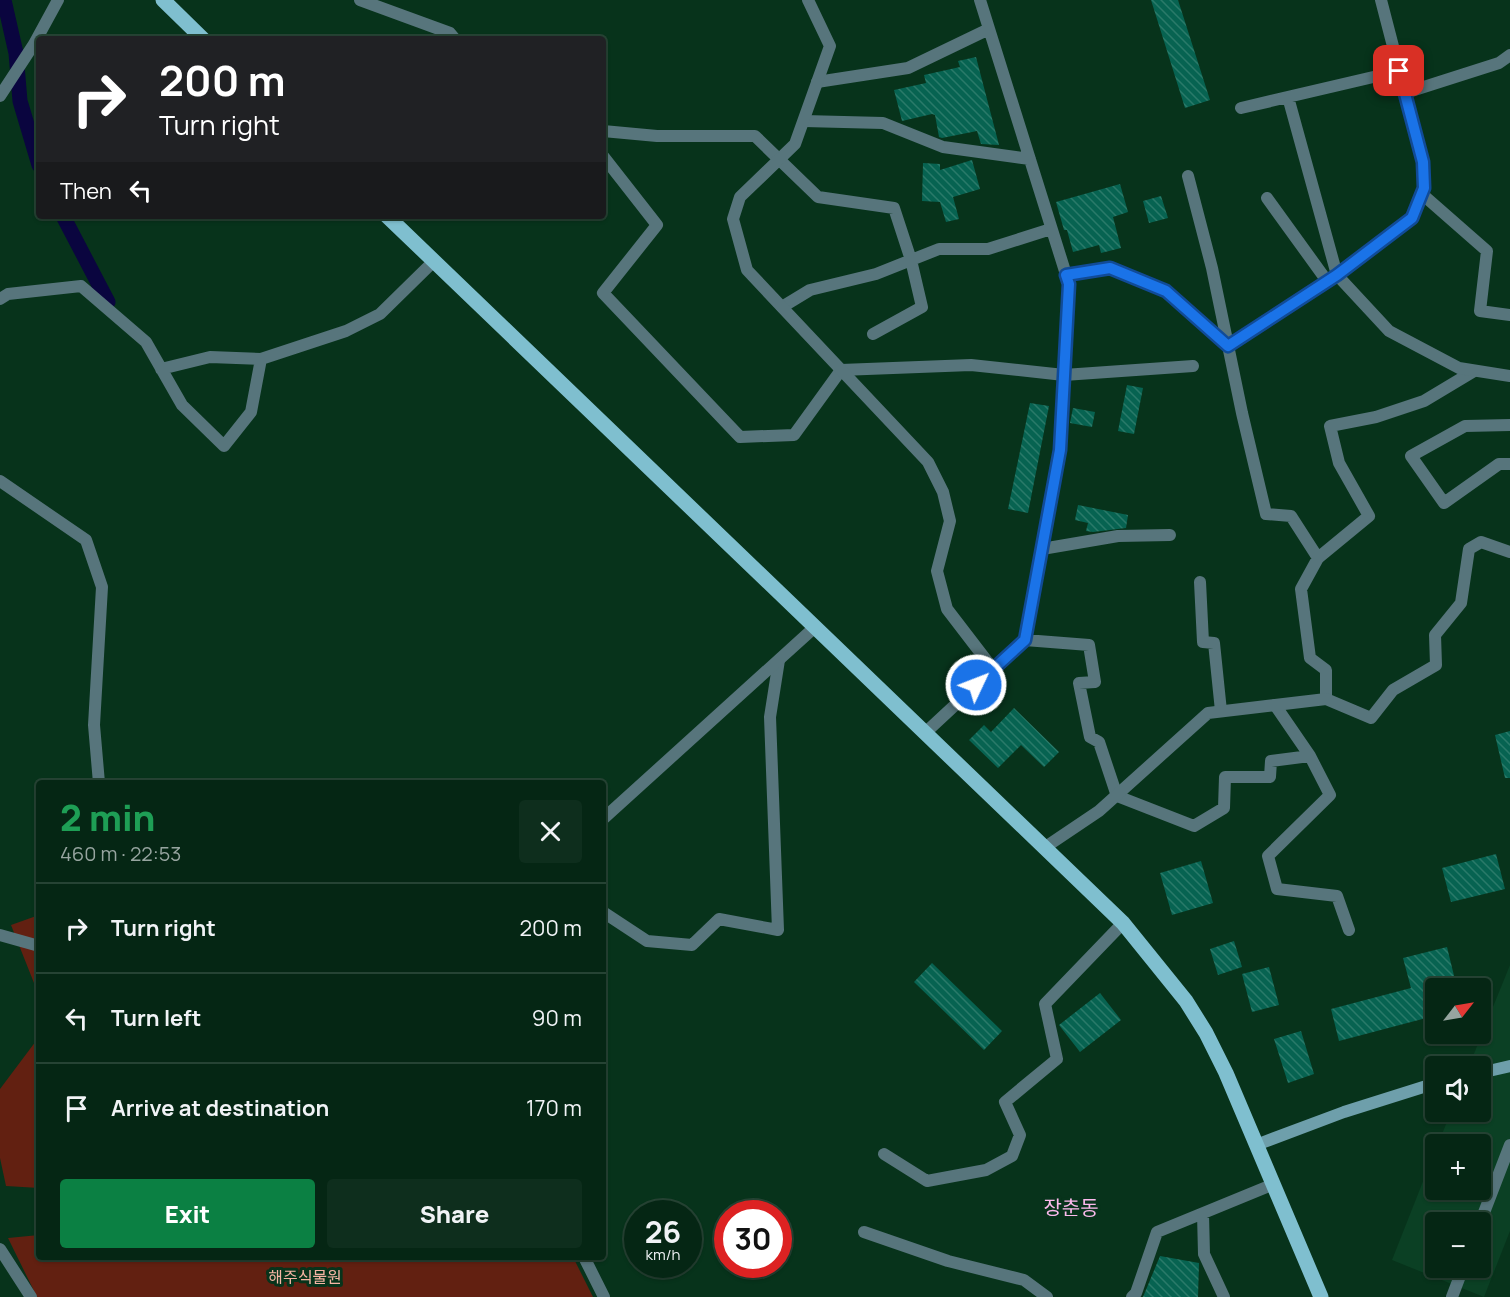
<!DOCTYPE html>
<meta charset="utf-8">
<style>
body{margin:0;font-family:Manrope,"Noto Sans KR",sans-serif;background:#0e2e1d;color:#f1f3f6;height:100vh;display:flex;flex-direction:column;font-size:22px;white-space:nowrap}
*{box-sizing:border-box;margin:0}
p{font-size:20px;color:#97a5a0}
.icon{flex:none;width:33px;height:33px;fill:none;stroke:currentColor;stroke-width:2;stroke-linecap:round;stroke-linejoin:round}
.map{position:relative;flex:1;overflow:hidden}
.panel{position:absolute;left:36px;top:780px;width:570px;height:480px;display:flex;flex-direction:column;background:#052614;border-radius:6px;box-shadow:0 2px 4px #0004,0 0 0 2px #264334}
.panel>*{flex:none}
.hud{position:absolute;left:36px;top:36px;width:570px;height:183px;border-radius:6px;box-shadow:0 2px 4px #0004,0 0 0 2px #264334;background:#202124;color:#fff;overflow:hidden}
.needle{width:39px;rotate:59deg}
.controls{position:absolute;left:1425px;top:978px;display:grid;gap:12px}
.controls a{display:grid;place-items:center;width:66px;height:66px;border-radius:6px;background:#052614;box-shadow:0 2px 4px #0004,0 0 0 2px #264334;font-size:30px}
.speed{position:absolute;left:624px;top:1200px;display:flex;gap:12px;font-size:30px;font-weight:700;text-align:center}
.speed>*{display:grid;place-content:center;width:78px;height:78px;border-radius:50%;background:#052614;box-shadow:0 2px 4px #0004,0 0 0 2px #264334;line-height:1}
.speed small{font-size:15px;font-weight:400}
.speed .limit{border:9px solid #d22;background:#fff;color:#111}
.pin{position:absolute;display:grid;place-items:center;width:51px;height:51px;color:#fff;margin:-26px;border-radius:12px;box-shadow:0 3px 9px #0006}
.me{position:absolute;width:66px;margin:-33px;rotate:47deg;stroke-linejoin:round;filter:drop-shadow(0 0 4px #0008)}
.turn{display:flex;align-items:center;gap:21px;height:126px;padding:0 24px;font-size:27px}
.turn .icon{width:78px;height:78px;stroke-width:2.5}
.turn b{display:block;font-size:42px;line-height:51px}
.then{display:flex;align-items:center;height:57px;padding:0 24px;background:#0003;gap:12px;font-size:22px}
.round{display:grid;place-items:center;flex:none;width:63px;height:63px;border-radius:6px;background:#0e2e1d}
.head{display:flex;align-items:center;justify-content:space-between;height:102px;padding:0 24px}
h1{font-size:36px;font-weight:800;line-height:45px;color:#1e9e55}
.cta{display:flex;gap:12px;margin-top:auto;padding:12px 24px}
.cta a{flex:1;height:69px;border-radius:6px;background:#0b8043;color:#fff;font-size:24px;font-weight:800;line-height:69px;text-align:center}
.cta a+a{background:#0e2e1d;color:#f1f3f6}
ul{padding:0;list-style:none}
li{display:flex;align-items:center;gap:18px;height:90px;padding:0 24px;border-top:2px solid #264334}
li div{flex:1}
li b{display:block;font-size:22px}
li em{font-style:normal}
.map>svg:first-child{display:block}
.built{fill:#0b4024;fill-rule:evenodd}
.green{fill:#622011}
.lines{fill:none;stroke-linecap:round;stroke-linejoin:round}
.canal{stroke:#0a053f;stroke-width:15}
.building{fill:url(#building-back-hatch)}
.minor{stroke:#57757c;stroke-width:12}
.tertiary{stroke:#57757c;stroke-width:12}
.secondary{stroke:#6e9fab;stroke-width:12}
.primary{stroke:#7fbfcf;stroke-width:15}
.route-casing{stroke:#114b97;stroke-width:15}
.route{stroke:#1a73e8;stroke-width:10}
.labels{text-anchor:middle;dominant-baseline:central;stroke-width:6;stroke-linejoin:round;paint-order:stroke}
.park-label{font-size:16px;fill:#f6b5a4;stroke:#07331b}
.quarter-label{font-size:20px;fill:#fcbaed;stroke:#07331b}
</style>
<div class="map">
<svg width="1510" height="1297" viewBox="0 0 1510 1297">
<defs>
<pattern id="building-back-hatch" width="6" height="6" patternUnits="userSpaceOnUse" patternTransform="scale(1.5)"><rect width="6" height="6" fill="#076351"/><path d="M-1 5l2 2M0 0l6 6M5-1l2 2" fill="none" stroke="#2a7a69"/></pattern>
</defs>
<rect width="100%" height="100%" fill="#07331b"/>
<path class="built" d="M1510,965V1231L1484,1297L1392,1260L1435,1151L1436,1190H1480V1144H1438L1451,1112H1480V1066H1469ZM1436,1222H1480V1268H1436Z"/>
<path class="green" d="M39,915V1188L6,1186L0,1158V1089L36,1041L34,983L11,925Z
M39,1235V1257H573L593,1297H37L8,1238Z"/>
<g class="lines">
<path class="canal" d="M4,0L16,53L20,101L39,165
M63,216L108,302"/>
</g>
<path class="building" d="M1151,0H1178L1210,100L1185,108Z
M976,57L999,145L981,144L977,131L942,138L939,137L935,115L932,114L902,121L894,90L926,83L924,75L960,67L958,61Z
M972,160L980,189L953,197L959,219L946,222L940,202L922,201L923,163L940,164V170Z
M1120,184L1128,212L1113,217L1121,248L1101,253L1099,245L1073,252L1067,230H1064L1056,202Z
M1161,196L1168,218L1149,223L1143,201Z
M1127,385L1143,388L1134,434L1118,431Z
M1030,403L1049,406L1028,513L1008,509Z
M1073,408L1095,412L1092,427L1070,423Z
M1078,505L1128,515L1126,528L1093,532L1086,531L1088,523L1075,520Z
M1014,708L1059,752L1044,767L1021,745L998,768L969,740L984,725L991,732Z
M1510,731V778H1505L1495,735Z
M1496,854L1505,889L1451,902L1442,868Z
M1201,861L1213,903L1172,915L1160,873Z
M1234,941L1242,967L1218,975L1210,949Z
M1447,947L1457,988H1436V995L1425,998L1430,1017L1339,1041L1331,1009L1411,988L1403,958Z
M932,963L1002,1031L984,1050L914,982Z
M1269,967L1279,1005L1252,1012L1242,974Z
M1100,993L1121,1020L1080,1052L1059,1025Z
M1301,1031L1314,1074L1288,1083L1274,1039Z
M1160,1256L1199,1263L1198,1297H1143Z"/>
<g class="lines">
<path class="minor" d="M360,0L450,33L455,39
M817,82L908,68L989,29
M1405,93L1499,63L1510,55
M0,96L34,44L58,0
M1288,97L1337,275
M1241,108L1399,71
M804,121L883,123L943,147L1030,159
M603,131L657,136H755L818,197L894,208L911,260L922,307L873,334
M603,156L657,225L603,293L740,437L794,435L841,370L971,365L1064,375L1193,366
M1188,176L1212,268L1242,413L1266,514L1291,516L1318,558L1301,589L1310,658L1326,670V699
M1422,194L1487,251L1480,311L1510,315
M1267,198L1327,281
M0,299L8,294L81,286L146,342L182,405L224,446L251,412L261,359
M782,307L810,290L876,274L939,249H988L1051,229
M161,369L210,357L261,359L346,331L380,314L434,261
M1510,425L1465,426L1411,456L1444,503L1499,464H1510
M0,481L86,540L102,587L94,725L99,783
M1042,549L1118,536L1170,535
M1318,558L1369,516L1339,463L1330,426L1376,417L1424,401L1474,371
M1200,582L1203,642L1214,643L1221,711
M1025,640L1089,645L1095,682L1079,683L1090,737L1099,742L1117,796L1194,826L1224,808L1225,777H1270L1271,761L1310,756
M1275,705L1310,756L1330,795L1268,856L1277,889L1337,896L1349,930
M925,733L1025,640L1060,450L1069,284L980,0
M603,912L647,941L692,945L719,919L778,930L770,717L779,660
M884,1154L927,1181L986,1170L1012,1156L1020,1135L1005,1102L1057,1059L1045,1004L1123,923
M1203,1214L1204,1254L1224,1297
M864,1232L948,1261L1024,1280L1047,1297
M584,1257L604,1297
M1132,1297L1136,1293L1157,1232L1274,1184"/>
<path class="tertiary" d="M808,0L830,46L795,144L740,197L733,219L747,270L928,462L943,492L950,521L937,571L947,609L993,669
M1066,275L1110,268L1166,291L1228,346L1337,275L1412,218L1424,188L1423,162L1381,0
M1337,275L1389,331L1459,368L1510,376
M603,819L815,627
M1044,848L1099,811L1208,713L1326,699L1371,718L1393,690L1436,665L1435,635L1461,603L1469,549L1481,542L1510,552
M0,935L39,946
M1480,1223L1510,1145
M0,1249L31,1297
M1452,1297L1463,1268"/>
<path class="secondary" d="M1480,1073L1510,1066
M1256,1145L1344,1112L1436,1083"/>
<path class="primary" d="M163,0L203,39
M387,216L1123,923L1186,1001L1206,1033L1226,1073L1321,1297"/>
</g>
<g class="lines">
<defs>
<path id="route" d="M976,685L1025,640L1060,450L1069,284L1066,275L1110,268L1166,291L1228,346L1337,275L1412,218L1424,188L1423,162L1399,71"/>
</defs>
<use href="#route" class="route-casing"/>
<use href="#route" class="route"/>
</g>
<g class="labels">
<g class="park-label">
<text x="305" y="1277">해주식물원</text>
</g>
<g class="quarter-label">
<text x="1071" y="1207">장춘동</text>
</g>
</g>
</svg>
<div class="controls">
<a><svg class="needle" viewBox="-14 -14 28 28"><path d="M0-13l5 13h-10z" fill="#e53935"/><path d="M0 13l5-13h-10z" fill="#97a5a0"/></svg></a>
<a><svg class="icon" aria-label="sound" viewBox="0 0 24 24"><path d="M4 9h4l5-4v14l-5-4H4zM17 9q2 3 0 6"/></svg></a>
<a>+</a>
<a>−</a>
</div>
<div class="speed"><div>26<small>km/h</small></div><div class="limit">30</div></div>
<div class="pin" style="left:1399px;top:71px;background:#d93025"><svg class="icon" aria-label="arrive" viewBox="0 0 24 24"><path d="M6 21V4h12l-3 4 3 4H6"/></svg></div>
<svg class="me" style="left:976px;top:685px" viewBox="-20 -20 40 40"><circle r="17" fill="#1a73e8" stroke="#fff" stroke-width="3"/><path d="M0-11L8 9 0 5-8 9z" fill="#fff"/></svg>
<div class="hud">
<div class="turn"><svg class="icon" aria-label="right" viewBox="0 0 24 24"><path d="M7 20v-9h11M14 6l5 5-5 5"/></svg><div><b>200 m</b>Turn right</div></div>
<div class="then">Then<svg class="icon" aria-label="left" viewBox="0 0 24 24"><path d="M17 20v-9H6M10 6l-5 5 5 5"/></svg></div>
</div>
<section class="panel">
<div class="head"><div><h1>2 min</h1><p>460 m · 22:53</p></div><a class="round"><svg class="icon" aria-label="close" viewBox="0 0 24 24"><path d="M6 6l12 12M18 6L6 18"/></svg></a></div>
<ul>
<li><svg class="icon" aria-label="right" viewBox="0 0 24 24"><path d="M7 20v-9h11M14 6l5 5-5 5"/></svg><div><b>Turn right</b></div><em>200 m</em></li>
<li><svg class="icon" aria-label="left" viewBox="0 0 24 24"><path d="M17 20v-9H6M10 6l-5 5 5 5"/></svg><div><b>Turn left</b></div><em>90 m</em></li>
<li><svg class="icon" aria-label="arrive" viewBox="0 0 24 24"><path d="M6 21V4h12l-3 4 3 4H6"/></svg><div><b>Arrive at destination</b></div><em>170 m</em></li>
</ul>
<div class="cta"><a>Exit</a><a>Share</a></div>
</section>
</div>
